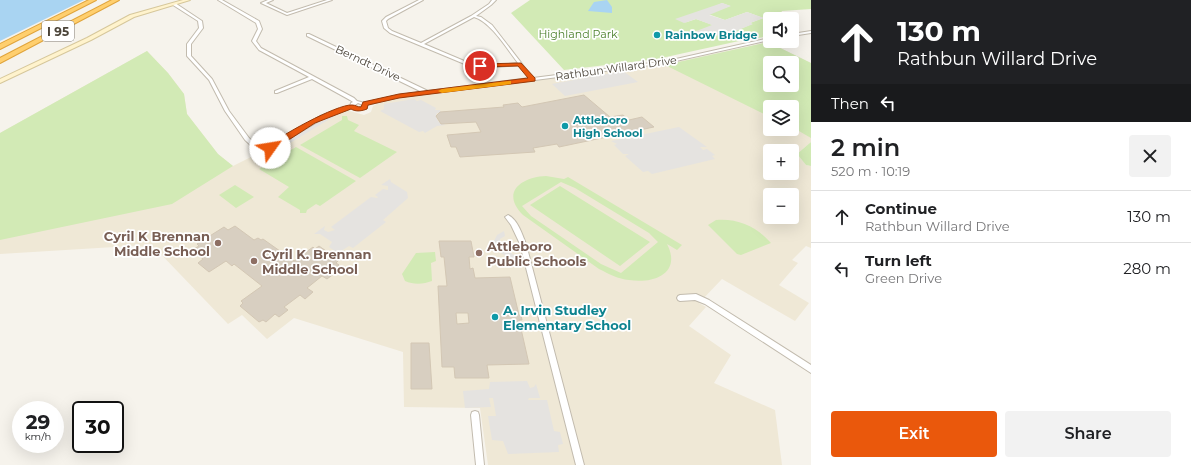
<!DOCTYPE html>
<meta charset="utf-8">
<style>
body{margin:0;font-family:Montserrat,sans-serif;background:#f2f2f2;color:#202124;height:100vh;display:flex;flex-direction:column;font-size:15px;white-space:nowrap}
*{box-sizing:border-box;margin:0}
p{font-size:13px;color:#757577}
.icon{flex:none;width:22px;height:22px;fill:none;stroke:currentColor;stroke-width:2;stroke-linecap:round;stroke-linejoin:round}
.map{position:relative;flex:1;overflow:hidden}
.panel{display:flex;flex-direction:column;background:#fff;width:380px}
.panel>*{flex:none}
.top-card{background:#202124;color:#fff;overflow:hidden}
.fabs{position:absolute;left:763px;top:12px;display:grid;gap:8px}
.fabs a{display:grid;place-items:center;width:36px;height:36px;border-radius:4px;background:#fff;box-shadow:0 4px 16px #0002;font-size:20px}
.speed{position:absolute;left:12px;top:401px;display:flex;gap:8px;font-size:20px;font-weight:700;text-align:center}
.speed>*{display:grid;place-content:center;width:52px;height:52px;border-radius:50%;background:#fff;box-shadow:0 4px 16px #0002;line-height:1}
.speed small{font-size:10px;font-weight:400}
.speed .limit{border:2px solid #111;border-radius:6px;background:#fff;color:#111}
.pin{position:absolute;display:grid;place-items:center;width:34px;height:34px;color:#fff;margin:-17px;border:2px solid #fff;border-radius:50%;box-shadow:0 1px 4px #0007}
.me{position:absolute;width:44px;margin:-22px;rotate:58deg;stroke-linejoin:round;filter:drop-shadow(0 0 3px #0008)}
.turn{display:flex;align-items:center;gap:14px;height:84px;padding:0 20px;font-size:18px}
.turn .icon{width:52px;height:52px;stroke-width:2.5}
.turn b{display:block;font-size:28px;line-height:34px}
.then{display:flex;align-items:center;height:38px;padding:0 20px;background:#0003;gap:8px;font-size:15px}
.round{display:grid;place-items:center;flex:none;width:42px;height:42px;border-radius:4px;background:#f2f2f2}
.summary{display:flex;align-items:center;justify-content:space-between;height:68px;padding:0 20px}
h1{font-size:24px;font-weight:600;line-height:30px}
.button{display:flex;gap:8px;margin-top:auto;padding:8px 20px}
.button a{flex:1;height:46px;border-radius:4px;background:#ea580c;color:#fff;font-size:16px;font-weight:600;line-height:46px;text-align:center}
.button a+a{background:#f2f2f2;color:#202124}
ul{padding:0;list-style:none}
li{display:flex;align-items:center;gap:12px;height:52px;padding:0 20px;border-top:1px solid #e0e0e0}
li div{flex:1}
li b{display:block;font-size:15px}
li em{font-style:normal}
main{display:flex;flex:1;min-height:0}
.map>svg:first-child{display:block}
.education{fill:#efe8d6;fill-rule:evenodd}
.green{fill:#d2eab5;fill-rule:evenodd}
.parking{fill:#e5e3e0}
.water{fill:#a9d4f2}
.building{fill:#d8cfc1;stroke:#d3c7b4;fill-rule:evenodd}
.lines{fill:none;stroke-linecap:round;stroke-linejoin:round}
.minor-casing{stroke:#c2bbae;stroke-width:2}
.secondary-casing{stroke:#d6c79b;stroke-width:2}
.motorway-casing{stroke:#e0a43c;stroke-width:2}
.minor{fill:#fff;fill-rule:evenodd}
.secondary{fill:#fff3cd;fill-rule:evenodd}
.motorway{fill:#ffcf6e;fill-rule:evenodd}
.route{fill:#ea580c;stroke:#983908}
.slow{fill:#f59e0b}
.culture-dot{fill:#0f9aa8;stroke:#fff;stroke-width:1.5}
.education-dot{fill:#8d6e63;stroke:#fff;stroke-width:1.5}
.labels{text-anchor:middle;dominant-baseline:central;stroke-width:3.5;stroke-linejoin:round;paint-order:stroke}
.far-park-label{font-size:11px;fill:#4a7f2a;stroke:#fff}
.far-culture-label{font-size:11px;font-weight:bold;fill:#0d838f;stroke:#fff;text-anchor:start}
.far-street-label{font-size:11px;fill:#4b4439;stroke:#fff}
.shield{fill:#fff;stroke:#817c74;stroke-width:1}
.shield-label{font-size:12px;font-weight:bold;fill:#4b4439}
.education-label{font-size:13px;font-weight:bold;fill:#785e54;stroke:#fff;text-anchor:start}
.culture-label{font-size:13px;font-weight:bold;fill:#0d838f;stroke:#fff;text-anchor:start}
</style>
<main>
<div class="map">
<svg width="811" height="465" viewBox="0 0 811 465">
<rect width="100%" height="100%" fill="#f6f3ec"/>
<path class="education" d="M768,42L811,63V142L797,154L806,165L811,166V248L806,246L792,260L798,263L779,285L809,303L795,321L722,279L699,303L706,307L689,326L731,355L714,383L775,410L782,465H488L480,408L404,407L403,352L294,318L267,339L242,315L228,324L154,247L131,246L0,254V133L147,51L168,73L184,94L187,114L218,154L233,166L255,155H263L277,147L280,148L334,116L333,115L346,110L364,115L371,112L373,106L377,104L398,97L664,65ZM770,63H792V85H770ZM770,107H792V129H770ZM770,151H792V173H770ZM770,195H792V217H770Z"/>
<path class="green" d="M530,0H811V9L782,11L780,15L784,19H770V36L742,41L725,35L752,24L750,23L763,18L747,12L725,20L708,14L730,6L722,3L684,23L696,19L713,25L711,33L739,41L657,59L564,70L511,13Z
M768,42L811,63V138L792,127V107H770V117L665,65ZM770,63H792V85H770Z
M147,51L168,73L184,94L187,114L218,154L233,166L172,204L0,240V133Z
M342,116H347L348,120L359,125L354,131L397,152L360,178L300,145L342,120Z
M811,142V166L806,165L797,154Z
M296,147L356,181L320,206L316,204L307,210L306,213H300V210L278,197L289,187L259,169Z
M546,176L564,179L568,177L682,245L677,250L667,244C682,273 654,284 629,280C618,279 609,274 599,269L523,215C500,192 522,177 546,176ZM561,182L575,188L649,233L658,242L621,273L601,264L531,216L522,206Z
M235,185L254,197L236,208L219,195Z
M560,186L650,242L620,266L530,205Z
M716,220C738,218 757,227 771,243L741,255L737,254L708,225Z
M435,252L436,261L431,263L432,281C424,284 414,285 405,281L402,274L416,253Z"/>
<path class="parking" d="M722,3L731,6L709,15L725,20L747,12L764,18L750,23L753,24L726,35L734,38L729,40L711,33L696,39L686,35L712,25L696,19L684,23L675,19Z
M623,71L638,82L565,96L552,84Z
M414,99L417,101L421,100L436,108L435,110H440L441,113H437L436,116L438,121L441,124L446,125L437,126L425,133L423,131L419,132L380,111L384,109V104Z
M333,115L335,116L280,149L277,147L314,124Z
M679,127L707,147H700L703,150L707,149L715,155L712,156L715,159L652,174L648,171L643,172L625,156L629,154H623L614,145L617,144L611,141Z
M390,179L391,182L407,192L408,198L383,220L386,222L353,248L349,246L338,253L329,247L332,242L320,234H314L325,226L324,230L328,232L335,230L331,227L371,197L377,198L378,197L375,195L383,189L388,190V186L381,185Z
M504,231L505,236L500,239V245L515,256L513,260L499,252L493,243L497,235Z
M527,381L530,388L534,387L536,384L540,398H529L528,400H547L554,431L560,432L563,444L558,445L559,452L508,454L503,441L492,440L488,416H496L493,398H489L491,407L465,408L463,391L489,389L490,382Z"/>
<path class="water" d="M0,0H84L0,41Z
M607,0L612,7V13L588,11L594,2Z"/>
<path class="building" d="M584,95L610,117L623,115L629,120L642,117L654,127L559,147L557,144L533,148L535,152L460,157L456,147H451L447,135L481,132L476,122L441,124L436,116L440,112L504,107L503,105L518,103L522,107Z
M235,226L254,240L258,238L261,240L263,239L294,261L313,247L315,249L319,246L339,260L336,263L339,265L332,271L335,273L327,279L322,276L307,288L313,292L305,299L300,295L284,307L288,310L279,317L275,314L266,322L263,320L259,322L240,306L243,303L241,301L262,286L234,264L232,266L226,261L209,272L198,263L203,259L192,250L199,246L197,244L224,227L228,230Z
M439,241H471L474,257H469L470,269L473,268L475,278L510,277L519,315H521L522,320H519L529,364L487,365L489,378H455L454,367H442L438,286H447L444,257H441ZM456,313H468L469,323L457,324Z
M411,343H429L432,389H411Z"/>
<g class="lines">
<defs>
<path id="minor" d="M218,0H222L259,21L262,29L256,41L261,48L354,98L357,101L365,103L399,95L422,92L307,36V34H309L428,91L530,78L519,65L496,67L467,65L390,33L384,28L382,21L386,17L419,0H423L388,19L386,21L388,28L392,31L421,43L471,16L489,4L492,0H496L491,5L476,16L481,17L492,25L533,78L667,61L770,38V40L667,63L535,80L533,81L531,80L399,97L367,105V108L358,110L352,108L324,118L272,149L264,152L257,151L245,140L225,111L209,80L187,56V44L199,28L198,21L173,5V3H175L202,21L203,28L191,44V56L212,79L229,111L249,138L261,149H263L268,147L320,116L350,106L351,103L353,102L350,100L312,79L277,93H275V91L309,77L259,50L252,41L258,29L256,23ZM474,17C491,22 507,49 518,63L496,65L469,63L424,44ZM358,103L363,105V106L358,108L354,106L355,105Z
M268,0H273L266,3L287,13L327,0H332L287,15L261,3Z
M811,31V33L792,36V34Z
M508,215C518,220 522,234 526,244L584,465H576L520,244L511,225L505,217Z
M696,294L709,300L811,365V373L705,304L695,300L680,301L678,300L677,298L678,296L680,295Z
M475,411L478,412L479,415L484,465H476L471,415L472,412Z"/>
<path id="secondary" d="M183,0H190L134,17L91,40L0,83V79L87,38L130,15Z"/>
<path id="motorway" d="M89,0H96L0,49V44Z
M112,0H119L0,63V58Z"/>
</defs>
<use href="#minor" class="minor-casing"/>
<use href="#secondary" class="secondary-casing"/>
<use href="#motorway" class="motorway-casing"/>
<use href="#minor" class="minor"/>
<use href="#secondary" class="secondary"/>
<use href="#motorway" class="motorway"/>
</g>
<path class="route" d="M521,63L535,78V81L399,98L368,105L367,109C362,111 356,112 351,109L315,123L273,150L266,148C277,137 337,104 352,105C356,105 357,107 361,107L363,102L399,94L528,78L518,66L480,67L477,66L480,64Z"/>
<path class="slow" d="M509,81H511V84L442,93L438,91L442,89Z"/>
<g class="culture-dot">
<circle cx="657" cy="35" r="4"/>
<circle cx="565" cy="126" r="4"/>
<circle cx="495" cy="317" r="4"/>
</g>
<g class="education-dot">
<circle cx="218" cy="243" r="4"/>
<circle cx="479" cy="253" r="4"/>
<circle cx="254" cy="261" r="4"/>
</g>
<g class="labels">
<g class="far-park-label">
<text x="578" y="34">Highland Park</text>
</g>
<g class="far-culture-label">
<text x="665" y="35">Rainbow Bridge</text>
<text x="573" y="120">Attleboro<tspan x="573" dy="13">High School</tspan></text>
</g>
<g class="far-street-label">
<text transform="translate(368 63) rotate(25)">Berndt Drive</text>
<text transform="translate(616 68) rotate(-8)">Rathbun Willard Drive</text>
</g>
<rect class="shield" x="42" y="21" width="32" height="20" rx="3"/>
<g class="shield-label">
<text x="58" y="31">I 95</text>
</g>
<g class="education-label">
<text x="210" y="236" text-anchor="end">Cyril K Brennan<tspan x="210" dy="15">Middle School</tspan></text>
<text x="487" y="246">Attleboro<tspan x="487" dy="15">Public Schools</tspan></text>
<text x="262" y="254">Cyril K. Brennan<tspan x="262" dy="15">Middle School</tspan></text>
</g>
<g class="culture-label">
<text x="503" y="310">A. Irvin Studley<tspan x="503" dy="15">Elementary School</tspan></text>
</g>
</g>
</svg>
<div class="fabs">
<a><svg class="icon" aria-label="sound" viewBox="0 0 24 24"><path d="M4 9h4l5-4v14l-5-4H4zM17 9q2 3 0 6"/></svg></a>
<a><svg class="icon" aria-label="search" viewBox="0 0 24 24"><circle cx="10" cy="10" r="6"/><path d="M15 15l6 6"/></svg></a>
<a><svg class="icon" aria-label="layers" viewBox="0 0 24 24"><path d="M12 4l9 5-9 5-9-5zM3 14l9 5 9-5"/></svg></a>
<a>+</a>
<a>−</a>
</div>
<div class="speed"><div>29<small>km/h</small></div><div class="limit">30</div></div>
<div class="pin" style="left:480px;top:66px;background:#d93025"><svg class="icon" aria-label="arrive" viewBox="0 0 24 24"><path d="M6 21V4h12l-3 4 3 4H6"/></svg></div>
<svg class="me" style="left:270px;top:148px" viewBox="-20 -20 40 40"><circle r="19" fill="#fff"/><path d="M0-13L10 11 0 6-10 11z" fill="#ea580c"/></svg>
</div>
<section class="panel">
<div class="top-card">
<div class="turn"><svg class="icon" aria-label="ahead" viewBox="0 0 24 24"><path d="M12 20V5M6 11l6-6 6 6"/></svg><div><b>130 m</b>Rathbun Willard Drive</div></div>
<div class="then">Then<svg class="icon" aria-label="left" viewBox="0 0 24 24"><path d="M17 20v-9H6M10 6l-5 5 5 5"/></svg></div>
</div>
<div class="summary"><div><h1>2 min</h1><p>520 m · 10:19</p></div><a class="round"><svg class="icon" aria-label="close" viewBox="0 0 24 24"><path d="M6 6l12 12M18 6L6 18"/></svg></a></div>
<ul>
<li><svg class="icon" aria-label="ahead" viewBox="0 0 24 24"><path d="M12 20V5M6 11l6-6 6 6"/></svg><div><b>Continue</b><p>Rathbun Willard Drive</p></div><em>130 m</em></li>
<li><svg class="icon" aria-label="left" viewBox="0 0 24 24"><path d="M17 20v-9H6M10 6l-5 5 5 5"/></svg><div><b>Turn left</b><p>Green Drive</p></div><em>280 m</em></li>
</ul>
<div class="button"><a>Exit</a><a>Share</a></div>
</section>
</main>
